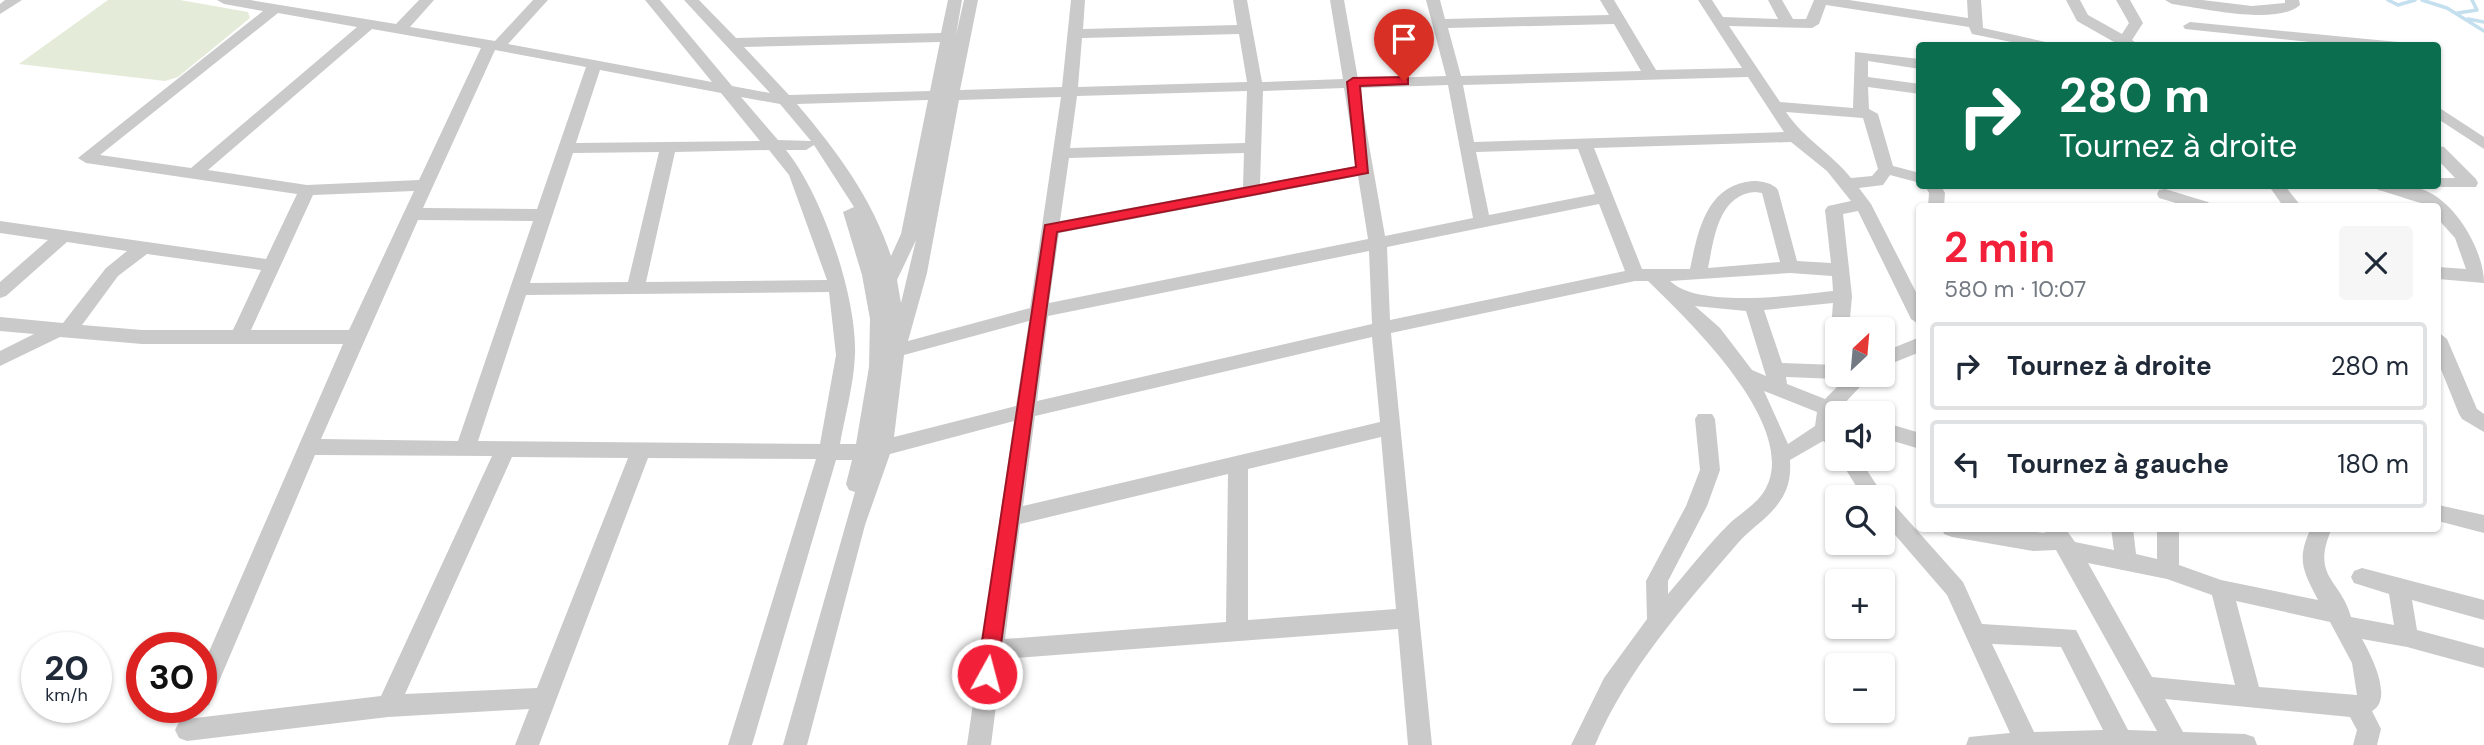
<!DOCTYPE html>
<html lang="fr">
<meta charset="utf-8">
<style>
body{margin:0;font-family:"DM Sans",sans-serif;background:#f6f6f7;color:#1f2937;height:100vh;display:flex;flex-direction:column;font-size:26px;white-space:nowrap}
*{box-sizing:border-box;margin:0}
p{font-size:23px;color:#747a83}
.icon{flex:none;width:38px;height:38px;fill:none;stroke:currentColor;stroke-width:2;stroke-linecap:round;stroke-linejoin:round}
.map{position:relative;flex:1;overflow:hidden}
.sheet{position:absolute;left:1916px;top:203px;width:525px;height:329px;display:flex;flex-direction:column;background:#fff;border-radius:7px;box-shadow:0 2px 5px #0004}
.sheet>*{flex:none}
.guide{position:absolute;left:1916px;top:42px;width:525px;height:147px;border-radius:7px;box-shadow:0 2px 5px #0004;background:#0b6e4f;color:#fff;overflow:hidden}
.needle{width:46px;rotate:26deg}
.buttons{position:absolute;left:1825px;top:317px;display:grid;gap:14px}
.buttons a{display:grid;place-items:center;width:70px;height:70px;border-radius:7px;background:#fff;box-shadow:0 2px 5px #0004;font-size:35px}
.speed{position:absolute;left:21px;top:632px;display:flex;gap:14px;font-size:35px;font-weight:700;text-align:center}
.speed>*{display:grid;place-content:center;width:91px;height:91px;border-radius:50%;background:#fff;box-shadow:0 2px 5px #0004;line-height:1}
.speed small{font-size:18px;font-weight:400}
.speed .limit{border:10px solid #d22;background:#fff;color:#111}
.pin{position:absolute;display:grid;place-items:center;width:60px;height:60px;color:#fff;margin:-72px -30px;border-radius:50% 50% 50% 0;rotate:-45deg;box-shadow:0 0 7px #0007}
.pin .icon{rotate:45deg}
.me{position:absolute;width:77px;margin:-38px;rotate:7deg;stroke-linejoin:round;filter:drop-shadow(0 0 5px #0008)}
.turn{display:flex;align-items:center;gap:24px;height:147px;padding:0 28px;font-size:32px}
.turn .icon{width:91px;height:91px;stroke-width:2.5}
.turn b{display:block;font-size:49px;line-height:60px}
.round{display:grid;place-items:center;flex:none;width:74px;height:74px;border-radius:7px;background:#f6f6f7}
.summary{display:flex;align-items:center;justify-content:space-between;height:119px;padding:0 28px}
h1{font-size:42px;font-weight:700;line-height:52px;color:#f32039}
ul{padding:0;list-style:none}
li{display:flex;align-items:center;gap:21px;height:88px;margin:0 14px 10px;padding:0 14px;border:4px solid #e0e1e3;border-radius:7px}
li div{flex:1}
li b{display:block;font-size:26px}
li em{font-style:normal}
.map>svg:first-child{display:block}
.green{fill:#e4ecd9}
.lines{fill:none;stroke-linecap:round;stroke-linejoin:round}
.stream{stroke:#c4dfee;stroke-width:3.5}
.minor{fill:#cacaca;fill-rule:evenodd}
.route{fill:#f32039;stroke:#9e1525;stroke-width:2}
</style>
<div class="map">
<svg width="2484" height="745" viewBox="0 0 2484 745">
<rect width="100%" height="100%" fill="#fff"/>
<path class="green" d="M108,0H180L248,12L250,18L178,77L165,81L19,64Z"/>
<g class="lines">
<path class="stream" d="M2388,0L2398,5L2415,0
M2422,0L2447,8L2484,31
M2458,13L2477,10L2472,0
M2468,19L2484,22"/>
<path class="minor" d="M5,0H22L0,14V4Z
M217,0H250L396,24L419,0H434L410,27L495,41L533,0H548L508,44L712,82L645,0H660L732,86L770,93L684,0H699L736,38L941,33L948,0H962L956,35L964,0H978L960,90L1062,87L1071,0H1085L1083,29L1237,25L1233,0H1247L1262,82L1343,79L1330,0H1344L1358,79L1446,76L1426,0H1440L1445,19L1609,15L1600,0H1614L1656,70L1742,68L1698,0H1712L1723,17L1778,19L1768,0H1782L1793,19H1806L1814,0H1849L1968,18L1967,0H1981L1983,28L2064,46H2031L1972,34L1969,27L1826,5L1819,24L1812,28L1729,26L1780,102L1853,108L1855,52L1920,59V69L1868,61V77L1920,84V94L1868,87L1869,109L1878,114L1893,166L1920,173V183L1890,175L1883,185L1859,188L1871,204L1920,300V325L1911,319L1858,211L1843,214L1852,296L1849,329H1838V335L1833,334L1831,329L1833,303L1764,310L1782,363L1838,365V374H1846L1838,379L1786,377L1787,384L1825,399L1850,374H1872L1842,406L1848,413H1838L1834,427L1838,430V452L1823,441L1790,460C1791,475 1789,488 1780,501C1769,518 1751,528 1738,543C1684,606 1628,668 1595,745H1571L1604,678L1647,619L1646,581L1686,506L1700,470L1695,419L1698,414H1712L1715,419L1720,470L1707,506L1668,581V594C1688,571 1707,546 1728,525C1740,513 1758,504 1766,488C1799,425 1687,319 1648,281H1635L1391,333L1432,745H1408L1398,629L1002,659L991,745H967L1014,421L890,454L865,525L807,745H783L855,492L849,490L846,484L852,460H836L752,745H728L816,459L648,458L539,745H515L529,709L388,717L187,741L179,738L175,730L179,722L187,719L381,696L492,456L315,455L209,705L201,709L197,707H201V670L343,344H142L60,337L0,366V351L34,334L0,331V317L63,323L106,268L127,251L67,242L6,296L0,298V282L48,240L0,233V221L266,259L297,194L86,163L78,158L263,11L224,4ZM278,13L357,27L191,168L100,155ZM1614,24L1641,71L1461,76L1448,28ZM372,29L481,48L419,180L307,185L208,170ZM1239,34L1247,82L1078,87L1082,38ZM940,42L930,91L789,95L744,47ZM495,50L586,67L537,209L423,208ZM600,70L721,93L760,141L576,143ZM1748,77L1784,132L1474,142L1463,85ZM1448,85L1473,218L1385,236L1359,88ZM1344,88L1357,166L1260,184L1263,91ZM1247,91L1245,143L1070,148L1077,96ZM741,97L780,104L811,141L778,140ZM1061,97L1030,308L908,341L927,273L959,100ZM928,100L901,234L891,256C872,198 836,150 797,104ZM1786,112L1863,118L1878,169L1872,176L1851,178C1831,153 1804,139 1786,112ZM1791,142L1827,171L1851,201L1828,206L1825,210L1831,263L1797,261L1778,190C1773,183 1762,181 1753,181C1706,185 1698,231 1690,269H1642L1594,148ZM814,145L854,207L843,212L862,275L870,319L869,367L856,444H840C845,415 854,384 855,354C857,297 822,194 786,150H806ZM1578,149L1595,194L1489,215L1476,152ZM769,150L789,175L827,280L646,282L675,152ZM659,152L628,282L530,283L573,153ZM1244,153L1243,187L1060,221L1069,158ZM1358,176L1368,239L1049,303L1059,233ZM414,191L349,330H251L313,195ZM1755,192L1762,193L1780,262L1708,268C1714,239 1718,195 1755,192ZM1599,204L1625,271L1390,320L1387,247ZM418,220L533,221L458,441L321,439ZM916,240L901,303L897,280ZM1369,251L1372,324L1037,401L1048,316ZM147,254L261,270L233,330H142L82,325L118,276ZM1790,273L1832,276L1833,291C1794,295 1699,309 1670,281ZM829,292L836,355L820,444L478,441L526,295ZM1695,306L1746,311L1766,376L1752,370L1720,328ZM1029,321L1016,406L894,437L904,355ZM1372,337L1380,422L1023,506L1035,416ZM1764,391L1817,412L1815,426L1788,444ZM1381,437L1396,609L1248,620V469ZM512,457L628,458L537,688L405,694ZM1228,474L1226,622L1005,639L1020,524Z
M2066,0H2080L2088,15L2122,34L2129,23L2116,0H2130L2143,23L2132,40L2140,46H2121L2077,21Z
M2165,0H2202L2252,6L2285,3V0H2299L2300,5C2278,26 2201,8 2172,4Z
M2190,22L2398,42L2405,46H2347L2185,29L2183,26Z
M2438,107L2484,137V149L2438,119Z
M2438,146L2444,147L2476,179L2478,183L2476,187H2432L2438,186V178H2455L2438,160Z
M1925,186H1941L1945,193L1944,206H1928L1929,193Z
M2269,186H2285L2301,206H2283Z
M2376,186C2391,185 2409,185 2424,190C2456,202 2484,251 2484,283L2438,279V267L2466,269L2455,238L2438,219V206C2424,206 2395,194 2378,190Z
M2165,189L2208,202L2211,206H2186L2159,198L2157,194L2159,190Z
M2438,332L2447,339L2477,409L2484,414V432L2462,419L2459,414L2438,362Z
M1920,337V352L1883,367V352Z
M1883,422L1920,433V449L1883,438Z
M1838,457L1859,458L1885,498L1890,500L1963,582L1982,624L2076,630L2128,730L2157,731L2056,550L2033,551L1952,537L1944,534L1942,528H2005L2045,533L2043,528H2065L2075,542L2114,550L2111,528H2133L2136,554L2157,559V528H2179V565L2221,580L2318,600C2303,571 2296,560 2311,528H2332C2310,578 2341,579 2351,617L2394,625L2389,594L2354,583L2351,577L2354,571L2362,568L2484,600V620L2412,600L2417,630L2484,648V668L2407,647L2362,639C2371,655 2394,699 2372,711L2381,729L2377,745H2353L2357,730L2350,717L2165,699L2183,732L2245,734L2254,737L2257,745H1966L1969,737L2010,733L1947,595L1883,521V497H1863ZM2088,563L2167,579L2212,595L2235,685L2152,677ZM2236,601L2330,622L2352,663L2357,695L2259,687ZM1992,644L2061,647L2103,730L2034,732Z
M2438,505L2484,515V533L2438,521Z"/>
</g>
<path class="route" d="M1404,77L1408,78V84L1360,86L1368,173L1057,232L997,674L994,680L987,683L980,680L977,674L1045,225L1356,167L1347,82L1353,78Z"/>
</svg>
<div class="buttons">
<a><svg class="needle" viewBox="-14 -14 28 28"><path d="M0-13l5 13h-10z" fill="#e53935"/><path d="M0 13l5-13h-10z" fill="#747a83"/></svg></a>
<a><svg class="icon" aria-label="sound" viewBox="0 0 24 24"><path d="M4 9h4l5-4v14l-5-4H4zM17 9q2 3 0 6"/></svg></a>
<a><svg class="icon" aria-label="search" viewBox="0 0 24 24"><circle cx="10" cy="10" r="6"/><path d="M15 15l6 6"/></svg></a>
<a>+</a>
<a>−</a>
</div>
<div class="speed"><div>20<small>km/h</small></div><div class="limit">30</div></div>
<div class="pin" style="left:1404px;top:81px;background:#d93025"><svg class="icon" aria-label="arrive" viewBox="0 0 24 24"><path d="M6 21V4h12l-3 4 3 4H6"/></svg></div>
<svg class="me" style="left:987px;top:674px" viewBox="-20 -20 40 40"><circle r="17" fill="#f32039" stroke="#fff" stroke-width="3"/><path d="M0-11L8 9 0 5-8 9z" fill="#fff"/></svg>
<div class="guide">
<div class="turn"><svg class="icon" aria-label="right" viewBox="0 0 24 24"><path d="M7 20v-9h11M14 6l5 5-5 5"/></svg><div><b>280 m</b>Tournez à droite</div></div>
</div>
<section class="sheet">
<div class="summary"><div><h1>2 min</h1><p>580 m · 10:07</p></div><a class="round"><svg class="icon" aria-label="close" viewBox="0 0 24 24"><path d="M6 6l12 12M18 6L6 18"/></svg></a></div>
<ul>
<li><svg class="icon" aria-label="right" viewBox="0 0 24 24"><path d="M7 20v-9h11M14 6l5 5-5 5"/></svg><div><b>Tournez à droite</b></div><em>280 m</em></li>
<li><svg class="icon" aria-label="left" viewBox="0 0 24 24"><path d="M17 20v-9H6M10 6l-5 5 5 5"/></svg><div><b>Tournez à gauche</b></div><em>180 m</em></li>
</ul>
</section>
</div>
